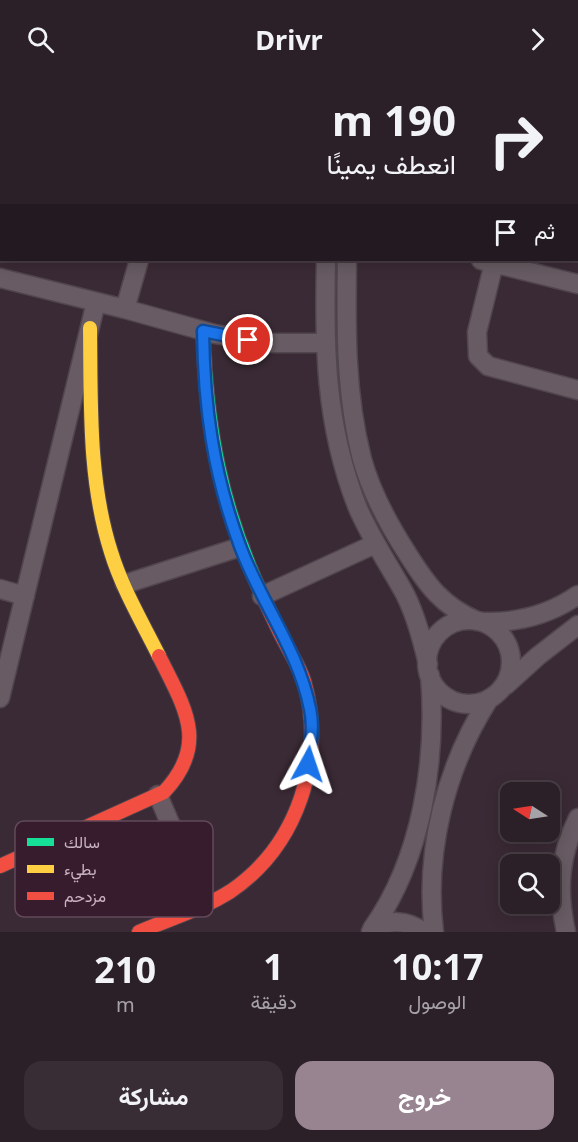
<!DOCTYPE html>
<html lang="ar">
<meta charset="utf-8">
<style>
body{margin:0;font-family:"Noto Sans",Vazirmatn,sans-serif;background:#382d34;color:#f1f3f6;direction:rtl;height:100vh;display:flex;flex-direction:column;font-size:22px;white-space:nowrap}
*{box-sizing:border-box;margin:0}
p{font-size:20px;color:#a6a3a8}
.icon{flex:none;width:33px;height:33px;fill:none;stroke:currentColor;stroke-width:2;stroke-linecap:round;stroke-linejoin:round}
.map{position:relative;height:854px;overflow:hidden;direction:ltr}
.sheet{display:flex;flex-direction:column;background:#2c2028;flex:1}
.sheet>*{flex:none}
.hud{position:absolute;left:0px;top:0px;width:579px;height:183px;box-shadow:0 3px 15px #0003,0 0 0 2px #483e45;direction:rtl;background:#2c2028;color:#f1f3f6;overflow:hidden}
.needle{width:39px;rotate:282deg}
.controls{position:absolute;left:500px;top:704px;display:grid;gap:12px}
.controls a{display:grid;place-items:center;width:60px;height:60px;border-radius:12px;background:#2c2028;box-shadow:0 3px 15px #0003,0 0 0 2px #483e45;font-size:30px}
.pin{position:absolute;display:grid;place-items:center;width:51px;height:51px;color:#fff;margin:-26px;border:3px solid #fff;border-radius:50%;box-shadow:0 2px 6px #0007}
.me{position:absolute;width:66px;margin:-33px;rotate:5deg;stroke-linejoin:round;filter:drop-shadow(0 0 4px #0008)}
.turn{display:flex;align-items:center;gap:21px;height:126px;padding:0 24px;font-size:27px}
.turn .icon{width:78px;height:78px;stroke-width:2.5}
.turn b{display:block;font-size:42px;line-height:51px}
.then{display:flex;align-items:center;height:57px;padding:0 24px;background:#0003;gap:12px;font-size:22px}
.eta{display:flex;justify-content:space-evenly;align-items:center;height:102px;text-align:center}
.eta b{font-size:36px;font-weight:700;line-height:42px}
.button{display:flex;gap:12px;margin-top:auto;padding:12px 24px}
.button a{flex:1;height:69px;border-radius:18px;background:#988491;color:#fff;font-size:24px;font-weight:700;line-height:69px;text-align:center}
.button a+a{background:#382d34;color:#f1f3f6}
header{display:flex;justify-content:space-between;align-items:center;height:78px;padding:0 24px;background:#2c2028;font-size:27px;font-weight:700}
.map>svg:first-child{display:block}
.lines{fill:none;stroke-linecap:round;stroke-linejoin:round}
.street-casing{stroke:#52464e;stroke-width:21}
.fast-casing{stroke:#52464e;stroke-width:16}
.slow-casing{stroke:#52464e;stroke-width:16}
.jam-casing{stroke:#52464e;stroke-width:16}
.street{stroke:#685b63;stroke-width:18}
.fast{stroke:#16e098;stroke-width:14}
.slow{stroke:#ffcf43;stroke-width:14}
.jam{stroke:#f24e42;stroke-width:14}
.route-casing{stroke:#114b97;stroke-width:15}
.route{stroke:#1a73e8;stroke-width:10}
.key{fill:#361c2d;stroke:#634a5a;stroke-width:1.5}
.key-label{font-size:16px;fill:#cbb4c2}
</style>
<header><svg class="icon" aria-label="forward" viewBox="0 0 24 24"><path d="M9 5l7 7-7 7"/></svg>Drivr<svg class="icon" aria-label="search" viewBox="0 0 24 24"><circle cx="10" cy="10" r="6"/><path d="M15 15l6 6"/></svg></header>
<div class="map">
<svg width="578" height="854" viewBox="0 0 578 854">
<rect width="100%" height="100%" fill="#3a2a35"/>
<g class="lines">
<defs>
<path id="street" d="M203,0L209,2
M26,2V0
M357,2V0
M380,2V0
M0,103L2,97
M326,182C324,268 325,346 357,428C370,459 389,487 405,516C416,538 422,562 428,586
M347,182C346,248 345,315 362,381C371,414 389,447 407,475C427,507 442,528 477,543
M481,182L578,206
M494,185L477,254L478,278L488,288L578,312
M0,200L125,231L215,256L265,265H324
M125,231L139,182
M125,506L240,469
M0,511L25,518
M262,518L375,466
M427 584a42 42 0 1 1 84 0a42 42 0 1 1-84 0Z
M484,544C519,545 549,537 578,517
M506,607L538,578L578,547
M0,620L96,224
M158,717L204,825
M372,851C422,780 437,683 430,597
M371,853C389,840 407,842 424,854
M434,854C424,774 446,688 489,621
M566,854C557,813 559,778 578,740"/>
<path id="fast" d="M203,253C206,349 221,430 262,517"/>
<path id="slow" d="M90,250C91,325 88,402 111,474C122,510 142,544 159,578"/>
<path id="jam" d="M0,788L164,714C210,665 184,629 159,578
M139,854C169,841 203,831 231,813C298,767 326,681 304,603C300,590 292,578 286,566C277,550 270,533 262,517"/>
</defs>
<use href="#street" class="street-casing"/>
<use href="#fast" class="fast-casing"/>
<use href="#slow" class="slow-casing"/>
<use href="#jam" class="jam-casing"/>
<use href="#street" class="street"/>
<use href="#fast" class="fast"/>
<use href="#slow" class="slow"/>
<use href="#jam" class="jam"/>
</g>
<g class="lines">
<defs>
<path id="route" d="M248,262L203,253C204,329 213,395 240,468C260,523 299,573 310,631C314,648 311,669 308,686"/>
</defs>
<use href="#route" class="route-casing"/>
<use href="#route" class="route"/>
</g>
<rect x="15" y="743" width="198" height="96" rx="9" class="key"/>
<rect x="27" y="760" width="27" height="8" fill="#16e098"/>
<rect x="27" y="787" width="27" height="8" fill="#ffcf43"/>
<rect x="27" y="814" width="27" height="8" fill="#f24e42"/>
<g class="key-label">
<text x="64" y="770">سالك</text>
<text x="64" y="797">بطيء</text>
<text x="64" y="824">مزدحم</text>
</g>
</svg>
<div class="controls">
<a><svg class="needle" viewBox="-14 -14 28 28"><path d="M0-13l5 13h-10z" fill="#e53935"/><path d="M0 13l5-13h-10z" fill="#a6a3a8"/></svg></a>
<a><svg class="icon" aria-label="search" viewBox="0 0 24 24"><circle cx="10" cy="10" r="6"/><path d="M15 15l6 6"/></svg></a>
</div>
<div class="pin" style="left:248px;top:262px;background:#d93025"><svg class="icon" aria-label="arrive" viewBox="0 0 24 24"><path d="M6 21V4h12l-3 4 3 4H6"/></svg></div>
<svg class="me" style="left:308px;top:686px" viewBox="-20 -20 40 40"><path d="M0-17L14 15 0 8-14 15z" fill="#1a73e8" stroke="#fff" stroke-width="4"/></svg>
<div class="hud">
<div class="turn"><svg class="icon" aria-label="right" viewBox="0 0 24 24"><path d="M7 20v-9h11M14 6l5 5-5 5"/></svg><div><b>190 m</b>انعطف يمينًا</div></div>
<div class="then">ثم<svg class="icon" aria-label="arrive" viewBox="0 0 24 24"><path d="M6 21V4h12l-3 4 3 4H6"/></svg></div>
</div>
</div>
<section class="sheet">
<div class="eta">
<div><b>10:17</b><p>الوصول</p></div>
<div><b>1</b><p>دقيقة</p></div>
<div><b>210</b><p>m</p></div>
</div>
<div class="button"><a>خروج</a><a>مشاركة</a></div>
</section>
